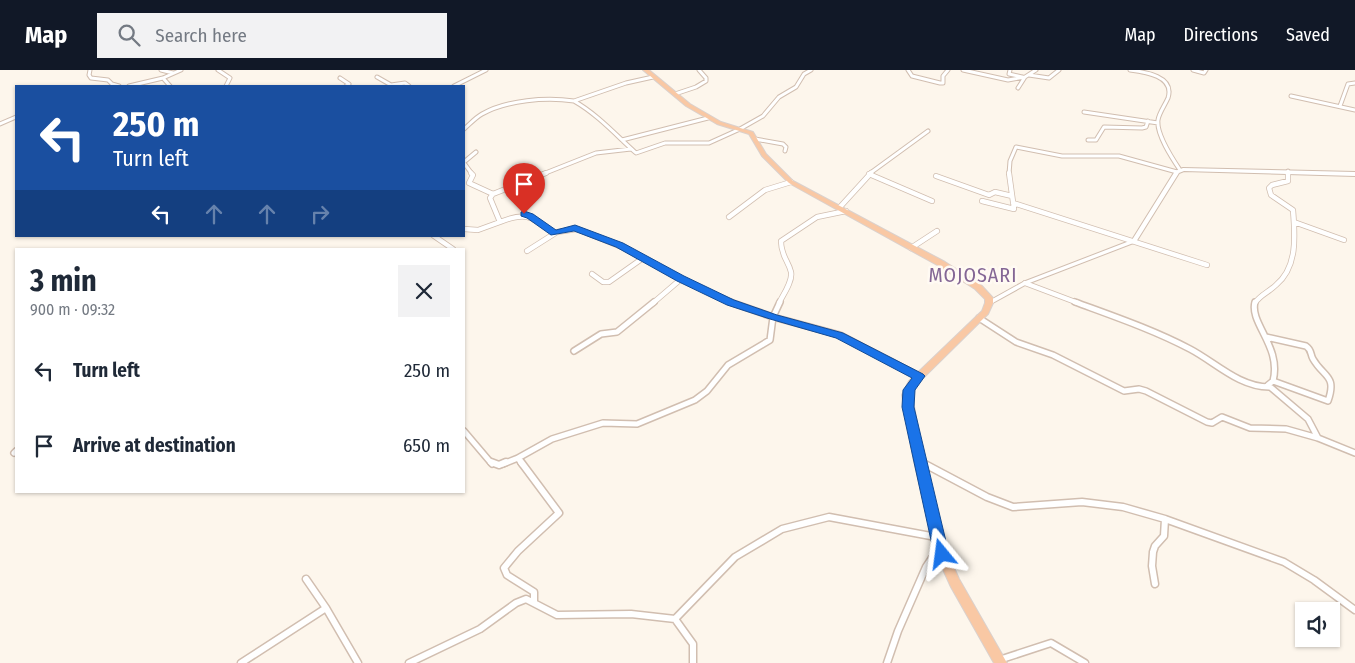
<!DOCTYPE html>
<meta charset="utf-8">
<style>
body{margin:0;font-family:"Fira Sans Condensed",sans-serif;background:#f2f2f3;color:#1f2937;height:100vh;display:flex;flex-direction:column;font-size:19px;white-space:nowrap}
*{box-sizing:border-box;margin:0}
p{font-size:16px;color:#747a83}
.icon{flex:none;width:28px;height:28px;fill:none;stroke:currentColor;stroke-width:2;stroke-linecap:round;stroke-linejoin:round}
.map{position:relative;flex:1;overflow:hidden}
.side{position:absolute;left:15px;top:178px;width:450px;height:245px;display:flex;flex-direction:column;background:#fff;border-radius:0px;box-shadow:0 1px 4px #0004}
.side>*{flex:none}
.top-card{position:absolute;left:15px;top:15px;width:450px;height:152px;border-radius:0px;box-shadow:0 1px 4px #0004;background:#1a4fa0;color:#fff;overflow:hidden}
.controls{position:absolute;left:1295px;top:532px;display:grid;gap:10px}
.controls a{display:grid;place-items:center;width:45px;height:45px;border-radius:0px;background:#fff;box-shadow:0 1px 4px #0004;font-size:25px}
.pin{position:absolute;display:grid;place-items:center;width:42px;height:42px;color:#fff;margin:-51px -21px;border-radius:50% 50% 50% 0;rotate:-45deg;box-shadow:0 0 5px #0007}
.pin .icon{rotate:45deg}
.me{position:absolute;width:55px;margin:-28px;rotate:344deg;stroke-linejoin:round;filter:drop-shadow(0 0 4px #0008)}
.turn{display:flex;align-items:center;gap:18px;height:105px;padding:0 15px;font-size:22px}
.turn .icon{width:65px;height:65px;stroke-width:2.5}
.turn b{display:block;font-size:35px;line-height:42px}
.lanes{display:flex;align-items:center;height:48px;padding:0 15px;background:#0003;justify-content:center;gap:25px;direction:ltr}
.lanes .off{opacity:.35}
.round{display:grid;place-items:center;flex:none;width:52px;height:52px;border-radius:0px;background:#f2f2f3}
.summary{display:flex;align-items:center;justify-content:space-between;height:85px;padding:0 15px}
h1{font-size:30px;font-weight:700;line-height:38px}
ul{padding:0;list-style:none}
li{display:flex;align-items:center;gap:15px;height:75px;padding:0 15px}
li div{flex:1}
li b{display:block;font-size:19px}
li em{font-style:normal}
header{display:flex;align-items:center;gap:30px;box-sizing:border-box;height:70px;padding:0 25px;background:#111827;color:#fff}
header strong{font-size:24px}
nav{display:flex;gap:28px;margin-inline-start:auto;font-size:18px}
.search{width:350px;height:45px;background:#f2f2f3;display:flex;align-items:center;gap:12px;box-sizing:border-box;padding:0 18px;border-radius:0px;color:#747a83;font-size:19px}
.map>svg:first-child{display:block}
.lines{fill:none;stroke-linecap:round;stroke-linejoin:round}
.minor-far3-casing{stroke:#d1beb0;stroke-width:5}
.minor-far2-casing{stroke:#d1beb0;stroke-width:6}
.minor-far1-casing{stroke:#d1beb0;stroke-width:8}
.minor-casing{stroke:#d1beb0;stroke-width:9}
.tertiary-casing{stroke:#d1beb0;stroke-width:2}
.trunk-casing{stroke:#dad1cd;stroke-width:2}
.minor-far3{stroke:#fff;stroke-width:3}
.minor-far2{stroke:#fff;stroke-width:4.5}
.minor-far1{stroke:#fff;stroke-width:5}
.minor{stroke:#fff;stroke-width:6}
.tertiary{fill:#fff;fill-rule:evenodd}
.trunk{fill:#f9c8a4;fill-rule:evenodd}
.route{fill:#1a73e8;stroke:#114b97}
.labels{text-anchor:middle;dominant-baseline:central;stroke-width:5;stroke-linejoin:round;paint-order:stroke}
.quarter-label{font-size:20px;letter-spacing:1px;fill:#846695;stroke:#fffaf3}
</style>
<header>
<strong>Map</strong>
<div class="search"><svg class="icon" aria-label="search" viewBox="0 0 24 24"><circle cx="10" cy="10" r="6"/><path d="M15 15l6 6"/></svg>Search here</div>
<nav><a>Map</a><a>Directions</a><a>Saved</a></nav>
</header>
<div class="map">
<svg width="1355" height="593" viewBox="0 0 1355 593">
<rect width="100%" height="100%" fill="#fdf6ec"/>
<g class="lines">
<defs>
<path id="minor-far3" d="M90,0L89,5L91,8L108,10L112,14L119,16
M161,0L173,3
M218,0L230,8L226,16
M908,0L912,6L940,13H943V6L948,0
M963,0L1008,10L1025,7
M1010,0L1009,4L1022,7
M1130,0C1145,2 1175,6 1168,28C1165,35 1159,43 1158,50C1156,64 1172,88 1180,100
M1193,0L1204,3L1206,0
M1029,5L1049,8L1059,0
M377,7L391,15L405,13L409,16
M653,7L626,13L574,31C597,44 616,65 636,83L665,73H709L740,59L763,46L779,27L796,17L804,4L811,0
M163,8L170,16
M340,8L349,14L346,16
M129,16L163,8L181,0
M454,16L486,0
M1018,18L1025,7L1036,0
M675,24L696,17L706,11V8L699,0
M1291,26L1355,40
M1340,36L1348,14L1355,13
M1084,42L1158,53
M0,54L16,47
M464,59C470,54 475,48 482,44C507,30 546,27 574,31
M755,69L783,74L786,77L785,81
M622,70L708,48
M1088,70H1096L1104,57L1142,58L1146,57L1148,51
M464,92L476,82
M464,93L472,104
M1288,101V104
M543,104L596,83L631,79
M869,104L928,61
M1009,104L1010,91L1016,77L1062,86H1119L1177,102"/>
<path id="minor-far2" d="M471,103L473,105L469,113L493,124
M869,104L932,131
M936,106L989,125L995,122L1012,126
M982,131L1014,139L1009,103
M1013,133L1207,195
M840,137L871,103
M729,147L765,120L791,112
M500,152C527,141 532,147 554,163
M1294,152L1344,170
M464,159L478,160L500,152L490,128L493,124L546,103
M434,166L453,179
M911,178L937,161
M527,181L557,162L577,159L624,178L681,209L734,233
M592,204L603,212H609L643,188
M1025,213L1078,233
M653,233L681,209
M779,233C783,225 793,211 791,202C788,190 781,186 781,171L817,147L846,141
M1255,233C1260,225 1269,222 1276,215C1298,197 1295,165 1293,140L1271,125L1269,118L1272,115L1288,111V103"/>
<path id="minor-far1" d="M730,232L773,247L840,265L919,306
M1075,232C1113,246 1154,260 1190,279C1215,292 1239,317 1269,317
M1255,232C1249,253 1282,277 1273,311
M979,248L1016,272L1053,285L1124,321L1139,319L1146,321L1207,352L1212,353L1222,347L1250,358L1286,359L1318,368L1355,383
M1266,267L1306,276C1312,280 1310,284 1313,289C1324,308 1337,305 1328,331L1273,311L1268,315L1308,349L1318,368
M574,281L601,264L617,262L654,232
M464,361L492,394
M14,383L16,381
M919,391L924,394
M503,394L518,388
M522,394L518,388L552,369L603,353L637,354L695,330L707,321L728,295L770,270L773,247L780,232"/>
<path id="minor" d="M491,392L499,395L506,392
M521,392L559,443L518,481L504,498L507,505L534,522V532
M921,392L987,427L1013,437L1082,432L1123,437L1165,449L1284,492L1314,510L1355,540
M306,509L326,538L358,593
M1155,514L1152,496L1153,482L1155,476L1164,466L1165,449
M675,549L735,487L782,459L829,447L936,467
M999,590L1051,573L1085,593
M241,593L326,538
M409,593L480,559L516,533L526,529L557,545L631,544L675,549L693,574V593
M887,593L898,561L926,497L932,488L941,484"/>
<path id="tertiary" d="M1183,98L1355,102V106L1184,101L1179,103L1136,172L1027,214L991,234H987L986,233L987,232L1023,212L1132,170L1175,101Z"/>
<path id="trunk" d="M643,0H649L690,34L721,52L753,62L766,84L793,111L945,192L981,215L993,228V233L988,244L916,315L912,325L913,331L924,391L948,484L959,509L1007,593H994L951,517L936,484L914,391L902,325L909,311L982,241L985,233V229L975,219L939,196L789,113L762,86L749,64L717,54L686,36Z"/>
</defs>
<use href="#minor-far3" class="minor-far3-casing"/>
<use href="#minor-far2" class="minor-far2-casing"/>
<use href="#minor-far1" class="minor-far1-casing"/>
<use href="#minor" class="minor-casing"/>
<use href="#tertiary" class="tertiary-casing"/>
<use href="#trunk" class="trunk-casing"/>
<use href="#minor-far3" class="minor-far3"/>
<use href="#minor-far2" class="minor-far2"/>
<use href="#minor-far1" class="minor-far1"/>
<use href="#minor" class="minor"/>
<use href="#tertiary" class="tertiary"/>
<use href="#trunk" class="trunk"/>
</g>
<path class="route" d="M524,141L533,144L556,160L575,155L623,173L684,206L734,230L777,245L843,263L923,304L925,306L915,320L914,337L949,484L947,489L942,490L937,489L934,484L902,337L903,320L912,308L836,268L770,249L727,235L677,211L616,177L574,161L551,165L527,148L521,146V142Z"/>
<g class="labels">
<g class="quarter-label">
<text x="973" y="205">MOJOSARI</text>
</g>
</g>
</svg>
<div class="controls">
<a><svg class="icon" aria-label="sound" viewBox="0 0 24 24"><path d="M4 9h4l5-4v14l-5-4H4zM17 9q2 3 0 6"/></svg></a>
</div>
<div class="pin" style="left:524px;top:144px;background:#d93025"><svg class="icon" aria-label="arrive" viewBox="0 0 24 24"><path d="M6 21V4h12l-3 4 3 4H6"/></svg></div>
<svg class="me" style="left:942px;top:484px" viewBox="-20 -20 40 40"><path d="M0-17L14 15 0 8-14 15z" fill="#1a73e8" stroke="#fff" stroke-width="4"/></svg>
<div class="top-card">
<div class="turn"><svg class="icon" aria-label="left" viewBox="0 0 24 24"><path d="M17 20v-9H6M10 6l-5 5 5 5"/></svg><div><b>250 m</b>Turn left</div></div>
<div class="lanes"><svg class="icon" aria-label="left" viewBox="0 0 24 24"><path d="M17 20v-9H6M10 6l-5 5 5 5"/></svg><svg class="icon off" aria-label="ahead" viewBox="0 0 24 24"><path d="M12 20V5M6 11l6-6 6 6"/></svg><svg class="icon off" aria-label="ahead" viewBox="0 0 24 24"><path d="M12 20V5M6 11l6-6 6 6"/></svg><svg class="icon off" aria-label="right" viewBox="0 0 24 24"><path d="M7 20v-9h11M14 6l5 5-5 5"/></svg></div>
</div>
<section class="side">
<div class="summary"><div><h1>3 min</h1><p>900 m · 09:32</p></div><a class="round"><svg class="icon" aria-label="close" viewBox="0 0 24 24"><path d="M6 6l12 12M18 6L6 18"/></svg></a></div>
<ul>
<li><svg class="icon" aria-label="left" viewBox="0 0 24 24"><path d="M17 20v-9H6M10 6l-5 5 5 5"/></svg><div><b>Turn left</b></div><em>250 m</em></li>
<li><svg class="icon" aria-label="arrive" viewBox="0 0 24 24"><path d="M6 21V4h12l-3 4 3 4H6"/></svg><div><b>Arrive at destination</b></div><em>650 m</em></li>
</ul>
</section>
</div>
